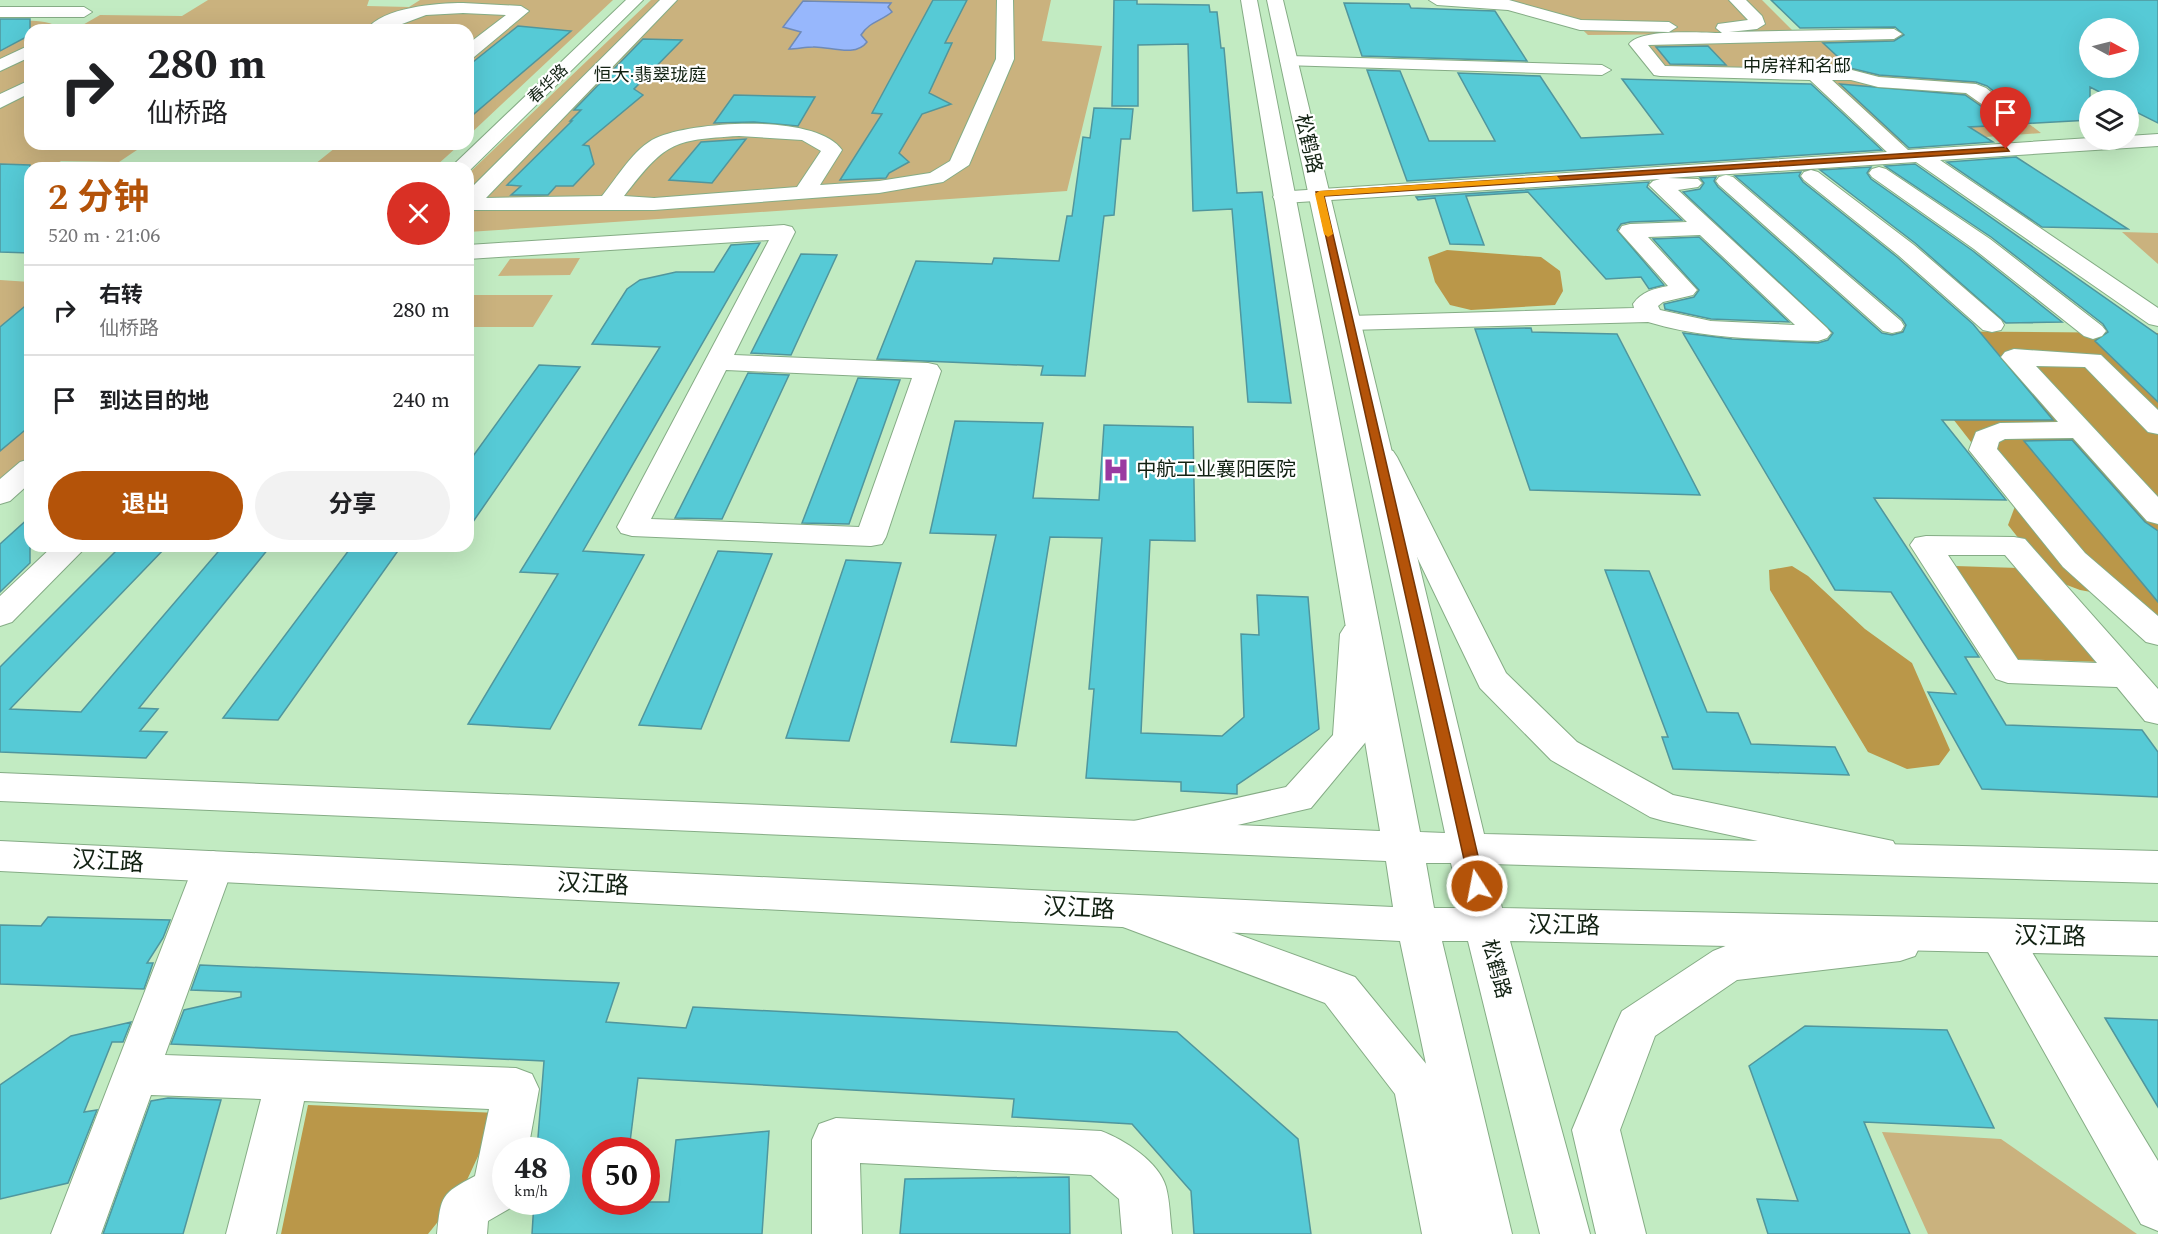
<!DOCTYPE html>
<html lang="zh">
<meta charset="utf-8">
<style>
body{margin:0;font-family:Spectral,"Noto Sans SC",serif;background:#f2f2f2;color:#202124;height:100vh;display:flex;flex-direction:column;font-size:22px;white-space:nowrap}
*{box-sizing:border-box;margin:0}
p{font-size:20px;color:#757577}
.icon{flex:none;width:33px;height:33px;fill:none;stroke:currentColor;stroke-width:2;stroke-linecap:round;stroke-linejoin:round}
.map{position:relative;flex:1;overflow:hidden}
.drawer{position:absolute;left:24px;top:162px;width:450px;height:390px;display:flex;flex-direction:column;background:#fff;border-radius:18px;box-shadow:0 6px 24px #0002}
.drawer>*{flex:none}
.guide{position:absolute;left:24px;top:24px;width:450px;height:126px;border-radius:18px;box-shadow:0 6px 24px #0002;background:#fff;color:#202124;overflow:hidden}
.needle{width:39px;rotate:97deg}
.tools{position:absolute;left:2079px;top:18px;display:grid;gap:12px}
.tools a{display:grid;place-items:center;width:60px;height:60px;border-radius:50%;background:#fff;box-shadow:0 6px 24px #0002;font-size:30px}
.speed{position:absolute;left:492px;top:1137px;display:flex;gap:12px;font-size:30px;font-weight:700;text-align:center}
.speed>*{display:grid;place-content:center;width:78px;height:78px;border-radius:50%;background:#fff;box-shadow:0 6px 24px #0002;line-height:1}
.speed small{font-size:15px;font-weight:400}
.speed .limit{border:9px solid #d22;background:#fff;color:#111}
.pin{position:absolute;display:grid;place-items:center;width:51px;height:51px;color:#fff;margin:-62px -26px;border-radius:50% 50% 50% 0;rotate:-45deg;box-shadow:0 0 6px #0007}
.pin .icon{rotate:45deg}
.me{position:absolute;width:66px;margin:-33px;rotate:349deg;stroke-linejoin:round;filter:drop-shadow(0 0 4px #0008)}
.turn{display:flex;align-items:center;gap:21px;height:126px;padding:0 24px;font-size:27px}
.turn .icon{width:78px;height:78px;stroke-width:2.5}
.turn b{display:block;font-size:42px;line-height:51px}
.round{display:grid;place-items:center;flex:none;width:63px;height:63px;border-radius:32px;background:#f2f2f2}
.summary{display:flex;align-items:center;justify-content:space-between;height:102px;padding:0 24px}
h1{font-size:36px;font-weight:700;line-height:45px;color:#b45309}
.cta{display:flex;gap:12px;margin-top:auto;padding:12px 24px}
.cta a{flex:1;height:69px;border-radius:36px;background:#b45309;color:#fff;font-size:24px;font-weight:700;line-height:69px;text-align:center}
.cta a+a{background:#f2f2f2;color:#202124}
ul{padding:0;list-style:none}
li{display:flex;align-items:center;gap:18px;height:90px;padding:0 24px;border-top:2px solid #e0e0e0}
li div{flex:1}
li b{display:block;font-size:22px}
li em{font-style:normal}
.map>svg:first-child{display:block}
.green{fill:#cab27e}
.forest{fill:#ba9749}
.water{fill:#97b7fc;stroke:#6f8ab6;stroke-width:1.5}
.building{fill:#56cad6;stroke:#50969d;stroke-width:1.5;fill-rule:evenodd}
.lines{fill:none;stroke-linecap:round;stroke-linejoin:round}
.minor-casing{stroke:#85ac85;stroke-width:2}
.major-casing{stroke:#85ac85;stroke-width:2}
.minor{fill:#fff;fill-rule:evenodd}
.major{fill:#fff;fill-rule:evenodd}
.route{fill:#b45309;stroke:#753606;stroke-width:1.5}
.slow{fill:#f59e0b}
.labels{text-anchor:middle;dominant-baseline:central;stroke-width:4.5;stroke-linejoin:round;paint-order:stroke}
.far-street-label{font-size:16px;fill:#112112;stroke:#fff}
.far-neighbourhood-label{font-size:18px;fill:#112112;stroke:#fff}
.street-label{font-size:20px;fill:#112112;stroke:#fff}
.poi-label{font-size:20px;fill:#112112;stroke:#fff;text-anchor:start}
.near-street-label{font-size:24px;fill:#112112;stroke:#fff}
</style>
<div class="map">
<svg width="2158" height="1234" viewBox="0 0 2158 1234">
<rect width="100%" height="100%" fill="#c2ebc2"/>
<path class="green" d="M208,0H369L367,6L409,7L420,0H613L468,136V30H74L100,15L182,16Z
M651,0H1051L1042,41L1102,46L1067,191L468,232V174Z
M1437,0H1762L1795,33L1588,35C1564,6 1475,4 1437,0Z
M0,21C18,22 47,17 61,29L30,30V144H146L119,162L61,161L50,168H30L0,203Z
M1912,34L2041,133L1889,144L1815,75L1660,71L1642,41Z
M340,144H460L434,168H310Z
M2122,232L2158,233V264Z
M580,258L570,275L498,276L510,259Z
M0,280L30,282V468L0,495Z
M468,295H553L533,327H468Z
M1882,1132L2001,1139L2137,1234H1928Z"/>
<path class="forest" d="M1447,250L1541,257L1560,271L1563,291L1555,305L1471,310L1450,305L1435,282L1428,257Z
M1902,331L2158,333V617L2135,600L2080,590L2051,579L2008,525L2017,501L1893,342V335Z
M1792,566L1808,576L1865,629L1912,663L1950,750L1939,765L1907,769L1868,752L1770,590L1769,570Z
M1955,566L2019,568L2102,662L2017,659Z
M308,1105L498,1113L461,1193L428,1234H281Z"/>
<path class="water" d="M803,1L891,3L888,7L892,12C881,21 869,22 861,35L867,42C855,58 829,46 813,47C805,47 797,49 789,49L801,32L783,27Z"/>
<path class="building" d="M933,0H967L945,43H952L929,93L951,104L922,114L899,153L909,162L889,173L886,178L840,180L882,114L872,113Z
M1114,0H1137V4L1209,5L1210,12H1217L1221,48H1224L1237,193L1262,192L1291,403L1248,402L1232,209L1193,211L1188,44L1138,45V106H1112Z
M1771,0H2158V123L2128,108V100H2115L2090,87V120L2018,124L2025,120V116L1987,86L1976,82L1879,75L1850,68L1823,43L1894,41L1904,35L1895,27L1800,28ZM2090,28H2128V68H2090Z
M1344,3L1409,4L1411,8L1495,11L1527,61L1362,56Z
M0,19H30V35L0,51Z
M518,26L571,31L468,119V66Z
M643,39L682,40L634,89L643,95L583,145L589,146L594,164L573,186H556L548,195H511L521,186L507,185L572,121H570L581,110H574Z
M1708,46L1726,65L1670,64L1656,47Z
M1367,70L1400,71L1429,141H1495L1458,73L1540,76L1581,138L1663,134L1622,79L1811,84L1882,150L1407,181Z
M1840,84L1965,95L2008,125L1969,127L1993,142L1909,148Z
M734,95L815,97L798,126L754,122L714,123Z
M1094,108L1133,109L1130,139H1121L1114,215L1104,216L1085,376L1041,375L1043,366L877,359L916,261L992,264L994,258L1059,261L1067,216H1072L1083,137L1090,138Z
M746,139L712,183L669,180L701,142Z
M2016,157L2128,229L2042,227L1947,162Z
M0,164L30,165V253L0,252Z
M1915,164L2158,335V402L2095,341L2108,332L2103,324L1991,237L1885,166Z
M1871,167L1867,173L1871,179L1973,251L2062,322L2006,323L1915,243L1820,170Z
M1801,172L1799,176L1803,182L1897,257L1973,324L2053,420H1942L2006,500L1874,498L1979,657H1965L2006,725L2142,730L2158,752V797L1982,789L1928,692L1956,694L1891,592L1835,590L1684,335L1683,333L1732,339L1818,343L1828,340L1833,333L1683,192L1700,189L1704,183L1700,178L1716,177L1714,181L1718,187L1882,333L1892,335L1903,332L1906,325L1902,319L1735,176Z
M1649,182L1647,187L1682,220L1630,222L1621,224L1617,230L1664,285L1649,289L1641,277L1606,279L1528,192L1466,196L1484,245L1450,244L1435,198L1418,200L1416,197Z
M1699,237L1789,322L1711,319L1665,309L1664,304L1694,297L1699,290L1653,239Z
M760,243L583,551L644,555L550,729L468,724L558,574L520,572L660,347L592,344L627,289L640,280L676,272H714L731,245Z
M801,254L837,255L791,355L751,353Z
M30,302V426L0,451V327Z
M1531,328L1532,332L1617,334L1700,495L1530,490L1475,329Z
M539,365L580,367L468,529V463Z
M748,373L789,375L722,519L675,518Z
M858,378L900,380L849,524L802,523Z
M955,421L1043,423L1033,498L1099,500L1104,425L1193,427L1195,541L1150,540L1141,733L1222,736L1244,717L1241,634L1259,635L1257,595L1308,597L1319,729L1237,785V794L1181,791V782L1086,778L1094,689H1089L1102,538L1050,537L1016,746L951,742L996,535L930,533Z
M2072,440L2145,522L2158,531V602L2024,441Z
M30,517V563L0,592V544Z
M121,546H167L10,709L81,712L223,546L269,548L139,708L158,709L140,731L167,732L146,758L0,752V667Z
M352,546L400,548L278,720L223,718Z
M718,551L772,554L701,729L639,725Z
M846,560L901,563L849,741L786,738Z
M1605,570L1649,571L1707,712L1738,713L1751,744L1835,747L1849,775L1673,769L1662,737H1668Z
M48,917L170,920L163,938L147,963H153L144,989L0,984V925L41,926Z
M200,965L619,983L606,1022L686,1028L693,1007L1177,1032L1298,1139L1311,1234H1194L1191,1191L1132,1124L1012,1117L1014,1099L638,1078L629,1150H596V1202H669L676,1140L769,1131L762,1234H532L534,1202H556V1150H537L544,1061L171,1044L184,1010L241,997V992L191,990Z
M2105,1018L2158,1020V1107Z
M131,1022L123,1042H112L84,1112L97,1110L68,1183L0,1199V1085L71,1036Z
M1805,1026L1947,1030L1994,1128L1864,1122L1910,1234H1768L1757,1199L1798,1201L1749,1066Z
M168,1098L221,1100L183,1234H103L151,1101Z
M1069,1177L1070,1234H900L905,1179Z"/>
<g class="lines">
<defs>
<path id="minor" d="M626,0H643L468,172V168H450Z
M660,0H677L486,198L602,196C617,178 634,148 656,138C693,121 817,113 842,150L820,185L879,181L930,173L950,161L996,59L997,0H1013L1014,59L969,165L943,182L879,193L654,210H472L468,204V191ZM739,136L802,140L821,151L797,187L654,198L624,196C666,143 670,140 739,136Z
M1429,0H1509L1581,20L1669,22L1677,27L1669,32L1580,30L1508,10L1437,5Z
M1729,0H1746L1762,16L1765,24L1757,29L1729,32L1894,29L1902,34L1894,39L1648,45L1665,66L1852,70L1879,77L1976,84L1986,88L2024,118L2014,124L2007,122L1966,93L1878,87L1851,80H1832L1908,150L2090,138L2128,140V136L2158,134V146L1940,160L2158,308V326L2149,324L1916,162L1668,178L1698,179L1702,183L1698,187L1678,190L1827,328L1831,333L1827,338L1818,341C1760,339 1704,339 1648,322L1349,330L1340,328L1337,323L1340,318L1349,316L1634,308L1633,304C1642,291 1654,289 1668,286L1619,231L1622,226L1630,224L1687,222L1649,185L1653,181L1660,179L1284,203L1276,202L1273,197L1276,192L1887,152L1810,80L1660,76L1654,75L1629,44C1641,28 1702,33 1722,33L1716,28L1718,24L1748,20ZM1700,235L1795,325L1711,321L1660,310L1658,306L1663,302L1693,295L1697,290L1648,237Z
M463,3L521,6L529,11L474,57L468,58V44L506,15L463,13L426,15L386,30H366C383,7 437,3 463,3Z
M0,7H84L92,12L84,17H0Z
M30,45V57L0,71V59Z
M1289,56L1602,65L1611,70L1602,75L1283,65L1280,61Z
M30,80V93L0,108V94Z
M1879,167L1886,169L1990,239L2102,326L2106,331L2102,336L2093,339L2084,336L1974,249L1872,177L1869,173L1872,169Z
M1811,170L1818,172L1914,245L2001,320L2004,325L2001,330L1992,332L1983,330L1898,255L1804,180L1801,176L1804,172Z
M1726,175L1733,177L1901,321L1904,326L1901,331L1892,333L1883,331L1719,185L1716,181L1719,177Z
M784,225L792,227L795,232L734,355L928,363L937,365L941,371L886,537L882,544L871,546L632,536L621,533L617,527L769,240L468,259V245ZM726,370L912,378L859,527L651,519Z
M2014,349L2101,355L2158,410V434L2148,432L2085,367L2036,366L2158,497V524L2147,521L2073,438L2005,439L1999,442L1997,449L2085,553L2158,616V645L2146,642L2063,567L1969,450L1976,432L2000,423L2058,422L2001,357L2005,352Z
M1383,448L1393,451L1397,457L1506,673L1577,742L1673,795L1893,841L1899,852L1893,863L1879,867L1664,821L1650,817L1551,760L1480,688L1369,457L1373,451Z
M30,459V483L10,501L0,504V479L20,462Z
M1926,536L2014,537L2025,539L2158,689V724L2145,721L2117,687L2008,683L1996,679L1910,545L1915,538ZM1948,555H2005L2097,663L2018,660Z
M53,546H87L12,622L0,626V596Z
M1357,623L1369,626L1374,634L1369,738L1311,808L1139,848L1125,843L1120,833L1125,823L1286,787L1333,735L1340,634L1345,626Z
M213,851L227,856L233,867L165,1055L516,1068L532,1074L539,1089L528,1150H506V1202H516L514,1206L488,1221L487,1234H437C441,1195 441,1194 475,1176L489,1109L304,1101L276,1234H226L261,1099L151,1095L101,1234H51L193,867L199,856Z
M1138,898L1355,977L1432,1071L1439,1086L1472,1234H1422L1395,1094L1325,1003L1123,927L1117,915L1123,903Z
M2000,919L2015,924L2158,1161V1231L2141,1224L1979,936L1985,924Z
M1900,927L1915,932L1921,944L1915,956L1900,961L1737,980L1655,1036L1620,1130L1646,1234H1596L1572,1130L1616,1024L1622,1011L1713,951L1728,945Z
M836,1118L1101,1131C1125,1140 1159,1162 1166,1187C1170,1202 1170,1219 1172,1234H1122L1119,1199L1091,1175L860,1163L862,1234H812V1140L819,1124Z"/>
<path id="major" d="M1241,0H1257L1420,832L1445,833L1267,0H1283L1484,834L2158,851V883L1491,864L1502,908L2158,922V956L1510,941L1590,1234H1540L1468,941H1442L1512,1234H1462L1400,941L0,871V841L1393,907L1386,861L0,801V773L1380,831ZM1426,863H1451L1461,908H1434Z"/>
</defs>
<use href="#minor" class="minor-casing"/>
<use href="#major" class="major-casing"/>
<use href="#minor" class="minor"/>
<use href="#major" class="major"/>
</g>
<path class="route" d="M2006,147L2009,151L1324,196L1485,886L1483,891H1471L1316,192Z"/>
<path class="slow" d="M1557,176L1560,180L1324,196L1333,234L1328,237L1324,234L1315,194L1319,191Z"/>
<defs>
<symbol id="hospital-bare" viewBox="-9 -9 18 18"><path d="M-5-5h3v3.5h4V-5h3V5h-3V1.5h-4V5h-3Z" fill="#9a39a1" stroke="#fff" stroke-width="2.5" paint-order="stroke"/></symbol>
</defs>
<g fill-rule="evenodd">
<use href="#hospital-bare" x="1097" y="451" width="38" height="38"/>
</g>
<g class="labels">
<g class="far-street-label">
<text transform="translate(548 84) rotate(-44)">春华路</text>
</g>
<g class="far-neighbourhood-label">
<text x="1797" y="66">中房祥和名邸</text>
<text x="650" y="75">恒大·翡翠珑庭</text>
</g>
<g class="street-label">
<text transform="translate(1308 144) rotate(77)">松鹤路</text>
<text transform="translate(1496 969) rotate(75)">松鹤路</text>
</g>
<g class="poi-label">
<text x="1136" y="470">中航工业襄阳医院</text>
</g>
<g class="near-street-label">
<text transform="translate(108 862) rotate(3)">汉江路</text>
<text transform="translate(593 885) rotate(3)">汉江路</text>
<text transform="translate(1079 909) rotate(3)">汉江路</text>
<text transform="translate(1564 926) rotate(1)">汉江路</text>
<text transform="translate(2050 937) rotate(1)">汉江路</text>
</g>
</g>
</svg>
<div class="tools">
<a><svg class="needle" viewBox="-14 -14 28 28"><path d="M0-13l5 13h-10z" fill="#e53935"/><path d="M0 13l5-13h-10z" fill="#757577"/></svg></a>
<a><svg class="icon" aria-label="layers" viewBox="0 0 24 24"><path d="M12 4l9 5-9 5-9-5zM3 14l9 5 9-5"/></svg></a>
</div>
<div class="speed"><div>48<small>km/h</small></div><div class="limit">50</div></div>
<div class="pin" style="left:2006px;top:149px;background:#d93025"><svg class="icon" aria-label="arrive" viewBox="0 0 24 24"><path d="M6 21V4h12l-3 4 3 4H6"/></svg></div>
<svg class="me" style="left:1477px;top:886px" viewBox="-20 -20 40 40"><circle r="17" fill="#b45309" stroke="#fff" stroke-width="3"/><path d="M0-11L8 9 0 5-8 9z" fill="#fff"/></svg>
<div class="guide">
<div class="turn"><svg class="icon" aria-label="right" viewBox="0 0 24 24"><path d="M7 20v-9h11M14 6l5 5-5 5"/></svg><div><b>280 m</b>仙桥路</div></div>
</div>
<section class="drawer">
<div class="summary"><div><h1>2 分钟</h1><p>520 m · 21:06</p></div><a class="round" style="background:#d93025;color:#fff"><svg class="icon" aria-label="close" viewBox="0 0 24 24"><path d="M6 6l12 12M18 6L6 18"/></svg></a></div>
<ul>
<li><svg class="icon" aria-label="right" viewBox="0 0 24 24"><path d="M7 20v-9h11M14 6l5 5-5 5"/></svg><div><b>右转</b><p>仙桥路</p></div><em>280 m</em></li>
<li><svg class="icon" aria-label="arrive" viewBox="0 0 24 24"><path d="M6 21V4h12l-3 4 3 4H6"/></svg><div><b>到达目的地</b></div><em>240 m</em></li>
</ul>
<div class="cta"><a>退出</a><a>分享</a></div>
</section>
</div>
